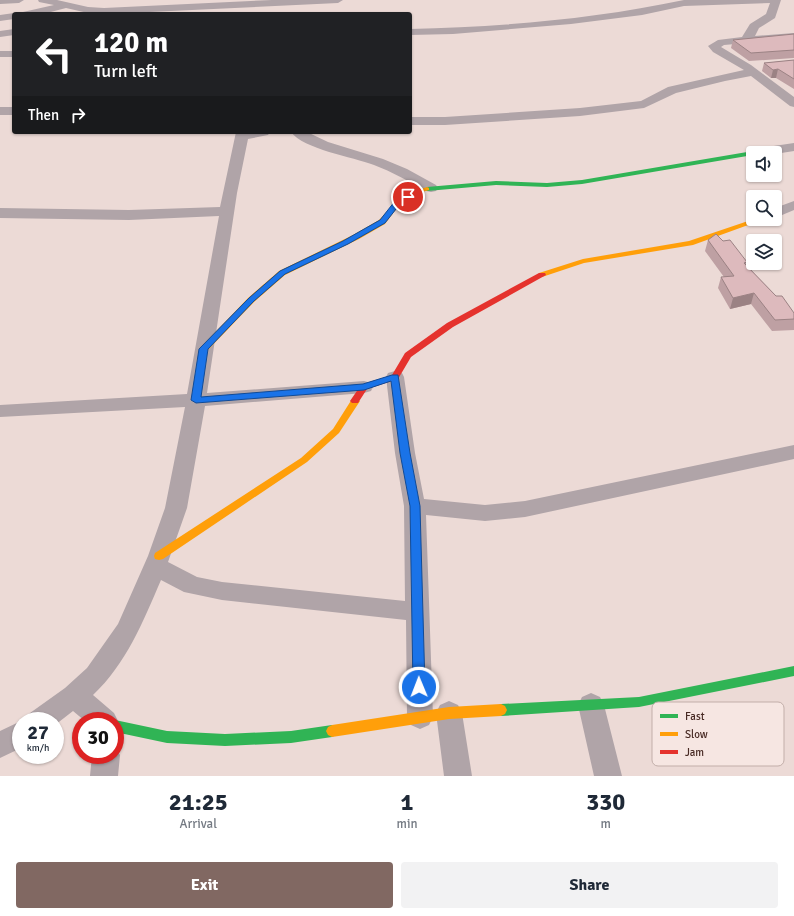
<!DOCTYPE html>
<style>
body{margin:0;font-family:Signika,sans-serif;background:#f2f2f3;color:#1f2937;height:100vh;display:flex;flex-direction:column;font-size:15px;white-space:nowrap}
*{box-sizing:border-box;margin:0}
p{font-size:13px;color:#747a83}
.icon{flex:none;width:22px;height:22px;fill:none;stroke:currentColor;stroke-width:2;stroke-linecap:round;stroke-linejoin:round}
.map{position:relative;height:776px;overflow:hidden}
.sheet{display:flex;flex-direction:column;background:#fff;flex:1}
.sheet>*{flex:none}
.hud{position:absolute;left:12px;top:12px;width:400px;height:122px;border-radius:4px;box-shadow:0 1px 3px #0004;background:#202124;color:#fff;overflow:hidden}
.buttons{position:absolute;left:746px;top:146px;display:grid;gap:8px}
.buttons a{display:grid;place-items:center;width:36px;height:36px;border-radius:4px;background:#fff;box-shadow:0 1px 3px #0004;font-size:20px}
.speed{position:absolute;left:12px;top:712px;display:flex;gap:8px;font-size:20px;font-weight:700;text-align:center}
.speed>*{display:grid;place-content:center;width:52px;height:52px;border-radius:50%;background:#fff;box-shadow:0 1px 3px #0004;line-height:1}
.speed small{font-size:10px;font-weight:400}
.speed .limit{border:6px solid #d22;background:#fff;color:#111}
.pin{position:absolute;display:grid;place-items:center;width:34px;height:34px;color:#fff;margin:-17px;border:2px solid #fff;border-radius:50%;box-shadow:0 1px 4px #0007}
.me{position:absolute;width:44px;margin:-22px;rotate:359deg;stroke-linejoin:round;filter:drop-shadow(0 0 3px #0008)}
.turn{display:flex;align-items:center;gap:14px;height:84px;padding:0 16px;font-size:18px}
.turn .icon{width:52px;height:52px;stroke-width:2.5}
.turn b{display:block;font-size:28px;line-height:34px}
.then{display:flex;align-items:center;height:38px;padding:0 16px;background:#0003;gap:8px;font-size:15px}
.eta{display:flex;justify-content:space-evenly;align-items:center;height:68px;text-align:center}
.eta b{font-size:24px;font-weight:700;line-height:28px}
.action{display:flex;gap:8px;margin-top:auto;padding:8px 16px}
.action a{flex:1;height:46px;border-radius:4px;background:#816862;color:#fff;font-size:16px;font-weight:700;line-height:46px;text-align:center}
.action a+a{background:#f2f2f3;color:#1f2937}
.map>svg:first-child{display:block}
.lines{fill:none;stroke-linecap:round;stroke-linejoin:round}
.street{fill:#b0a4a8;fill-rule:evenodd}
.fast{fill:#30b455;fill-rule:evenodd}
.slow{fill:#ff9f0a;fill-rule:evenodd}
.jam{fill:#e5322d;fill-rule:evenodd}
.wall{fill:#bea0a3}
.shaded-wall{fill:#9b8284}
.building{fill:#ddbabd;stroke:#9b8284}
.route{fill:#1a73e8;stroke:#114b97}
.key{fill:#f6e6e2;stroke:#c2aea9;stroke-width:1}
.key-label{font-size:11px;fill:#482a24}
</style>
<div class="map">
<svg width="794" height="776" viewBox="0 0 794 776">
<rect width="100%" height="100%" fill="#ecdad6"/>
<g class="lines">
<path class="street" d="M0,0H24L19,3L0,4Z
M38,0H57L88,7L104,8L272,0H343L338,3L107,14L88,13L66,8L43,14H22L23,12L54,5L39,2Z
M684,0H781L775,18L759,28L755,36L794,33V39L724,45L721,47L751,65L794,97V107L790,106L751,76L725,81L676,93L644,108L580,116L445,125H410V117H445L580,108L641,101L668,87L744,70L713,52L708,46L718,40L742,37L750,24L766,14L770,3L684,6L642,15L571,24L453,34L410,35V29C501,27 594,19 684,0Z
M14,13L18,14H14V19L0,21V15Z
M14,29V35L0,37V31Z
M0,51H14V57H0Z
M0,107H14V115H0Z
M236,132H270L268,135L248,139L237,193L207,393L364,381L371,383L373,387L371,391L364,393L205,406L187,508L168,562L197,577L222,582L405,601L404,506L395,453L386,377L388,373L395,371L402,373L404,377L415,453L424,499L485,505L525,501L794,445V459L525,517L485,521L426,515L433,717L429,725L420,729L411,725L407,717L406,620L222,600L184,592L161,580C143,622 126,664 93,695L114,713L118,721L115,728V721H85L73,711L55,725V721H26L30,713L65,688L87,668L118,624L148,556L165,508L185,407L0,417V405L187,394L219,216L129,220L0,218V208L129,210L220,207Z
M291,132H307L328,142L383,159L407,169L436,185L438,188L436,191L431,192L426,191C409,181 392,172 374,165C353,157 303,149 291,132Z
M794,143V151L775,154L753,153V157L748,156L746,153L748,150L753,149Z
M794,201V210L775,218V208Z
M591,693L600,697L604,705L622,776H594L578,705L582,697Z
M449,701L458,705L462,713L472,776H444L436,713L440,705Z
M21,721V748L0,758V731Z
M115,746L120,755L118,776H90L92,755H115Z"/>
<path class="fast" d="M753,151L756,153H753V155L582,184L547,187L496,185L427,191L424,189L427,187L496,181L547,183L582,180Z
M794,666V676L639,707L501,716L497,714L495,710L497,706L501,704L639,697Z
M115,720L167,731L225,734L291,731L332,725L336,727L338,731L336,735L332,737L291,743L225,746L167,743L115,732V721H113Z"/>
<path class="slow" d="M427,187L429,188V190L419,193L400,204L385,224L359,239L285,275L254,302L207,351H201L200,349L201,347L248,298L279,271L353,235L379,220L396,202L415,191Z
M754,219H765L693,245L584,263L542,277L538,275L539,273L583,259L689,241Z
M355,398L360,401L339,433L307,462L163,559L159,560L155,559L154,556L155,553L301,458L333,429L352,399Z
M501,704L505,706L507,710L505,714L501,716L449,719L332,737L328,735L326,731L328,727L332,725L449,707Z"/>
<path class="jam" d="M539,273H545L546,275L453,327L411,357L398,379L367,389L358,403H352L350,401L361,385L392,375L405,353L447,323Z"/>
</g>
<path class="wall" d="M794,34V58L749,61L731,48L733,40Z
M794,60V89L776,78H771L762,71L764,63Z
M708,240L723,241L747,262L746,265L776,296L794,313V330L772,331L751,304L730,309L718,288L721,277H724L705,251Z"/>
<path class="shaded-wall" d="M778,69L776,78H771L773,70Z
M754,293L751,304L730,309L733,298Z"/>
<path class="building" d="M794,34V50L751,53L733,40Z
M794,60V79L778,69L773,70L764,63Z
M716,234L723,241L730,240L747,262L744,263L776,296H782L794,313V319L775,320L754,293L733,298L721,277L734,276L708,240Z"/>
<path class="route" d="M408,195L411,197L410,199L400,204L385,223L348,244L285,274L254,301L208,349L201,397L363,384L392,375H398L410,453L420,506L425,687L424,691L419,693L415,691L413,687L410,506L400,453L391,381L364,390L196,403L191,400L199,349L249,298L280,271L343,241L380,220L395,201Z"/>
<rect x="652" y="702" width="132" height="64" rx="6" class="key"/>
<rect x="660" y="714" width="18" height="4" fill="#30b455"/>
<rect x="660" y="732" width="18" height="4" fill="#ff9f0a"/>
<rect x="660" y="750" width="18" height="4" fill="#e5322d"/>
<g class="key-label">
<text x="685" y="720">Fast</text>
<text x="685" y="738">Slow</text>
<text x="685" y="756">Jam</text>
</g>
</svg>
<div class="buttons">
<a><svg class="icon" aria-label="sound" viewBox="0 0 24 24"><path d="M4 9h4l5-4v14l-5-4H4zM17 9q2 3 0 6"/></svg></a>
<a><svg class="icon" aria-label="search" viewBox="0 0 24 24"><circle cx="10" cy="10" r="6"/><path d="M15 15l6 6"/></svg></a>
<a><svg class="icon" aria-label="layers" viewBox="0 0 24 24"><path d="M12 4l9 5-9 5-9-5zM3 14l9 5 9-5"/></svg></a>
</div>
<div class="speed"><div>27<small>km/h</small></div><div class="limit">30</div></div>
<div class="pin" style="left:408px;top:197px;background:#d93025"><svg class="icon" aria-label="arrive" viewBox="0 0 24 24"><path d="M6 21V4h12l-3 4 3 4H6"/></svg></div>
<svg class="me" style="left:419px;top:687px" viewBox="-20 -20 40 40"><circle r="17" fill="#1a73e8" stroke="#fff" stroke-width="3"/><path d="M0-11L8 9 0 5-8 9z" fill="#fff"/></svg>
<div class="hud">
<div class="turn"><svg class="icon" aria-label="left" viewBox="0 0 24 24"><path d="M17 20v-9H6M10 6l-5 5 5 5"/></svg><div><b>120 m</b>Turn left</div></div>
<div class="then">Then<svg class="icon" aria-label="right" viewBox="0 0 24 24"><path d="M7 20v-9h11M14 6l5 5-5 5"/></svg></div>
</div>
</div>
<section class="sheet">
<div class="eta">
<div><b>21:25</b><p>Arrival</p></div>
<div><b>1</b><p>min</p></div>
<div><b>330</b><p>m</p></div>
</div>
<div class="action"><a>Exit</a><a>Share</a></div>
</section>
